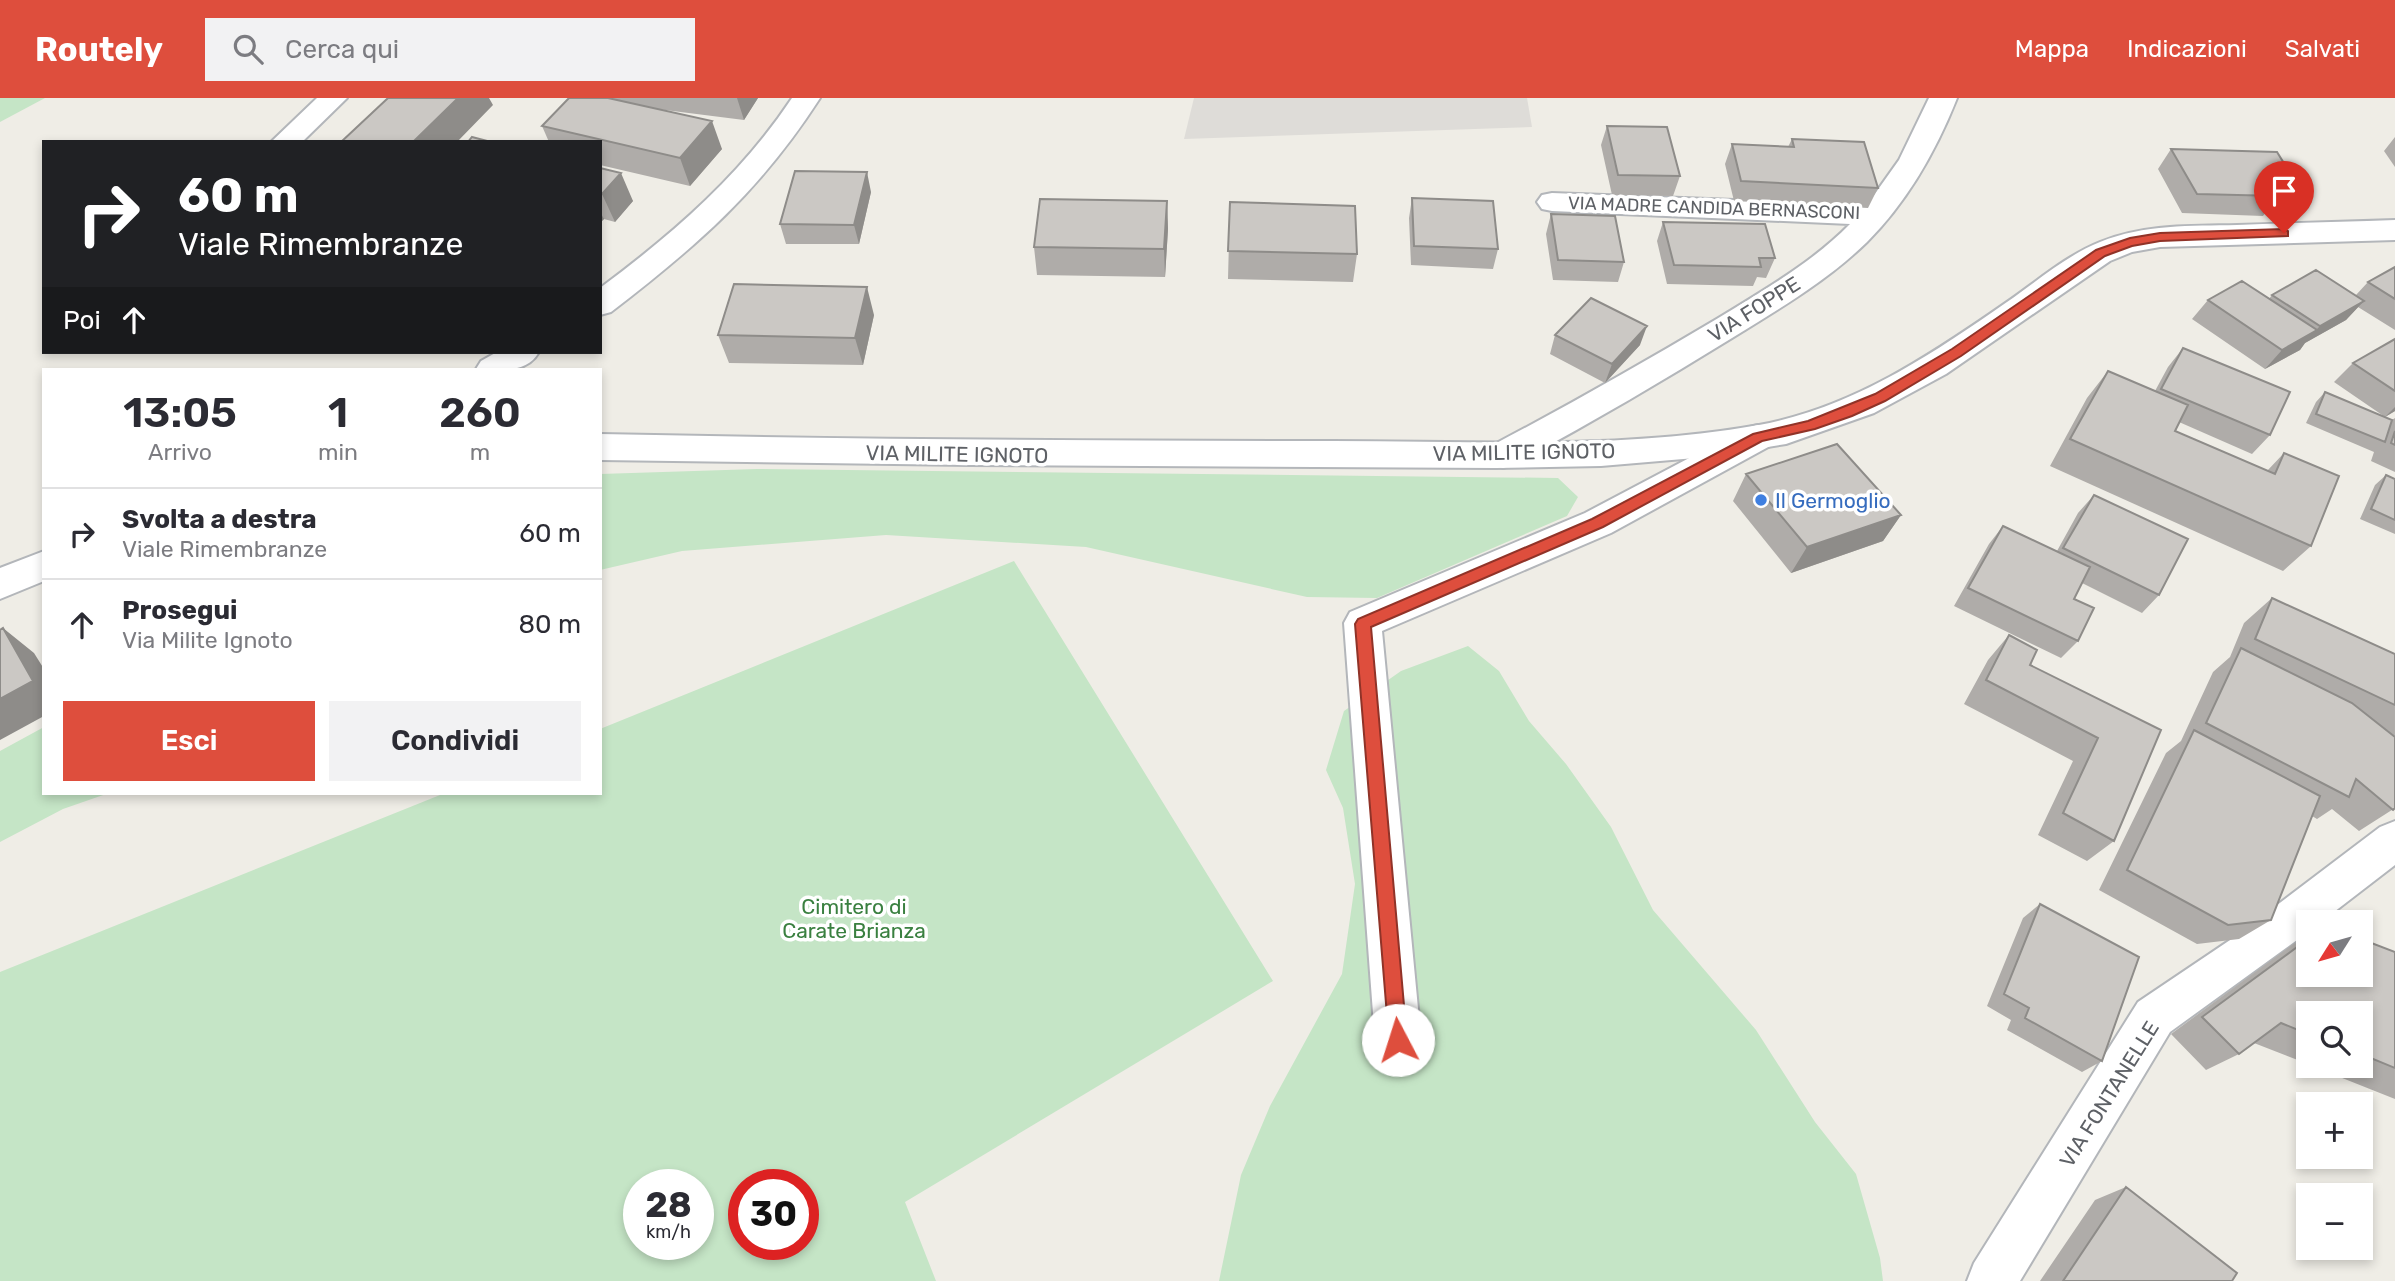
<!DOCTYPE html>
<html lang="it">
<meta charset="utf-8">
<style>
body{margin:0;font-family:Rubik,sans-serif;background:#f2f2f3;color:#2b2b33;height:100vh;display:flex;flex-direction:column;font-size:26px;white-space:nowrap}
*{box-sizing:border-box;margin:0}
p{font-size:23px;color:#7c7c81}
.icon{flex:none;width:38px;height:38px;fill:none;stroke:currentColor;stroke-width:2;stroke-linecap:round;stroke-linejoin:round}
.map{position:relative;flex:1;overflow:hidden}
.side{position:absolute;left:42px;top:270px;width:560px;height:427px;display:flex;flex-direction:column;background:#fff;border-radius:0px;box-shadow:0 4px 10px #0003}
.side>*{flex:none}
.guide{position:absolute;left:42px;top:42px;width:560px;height:214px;border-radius:0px;box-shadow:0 4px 10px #0003;background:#202124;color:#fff;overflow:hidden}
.needle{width:46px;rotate:233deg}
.fabs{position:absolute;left:2296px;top:812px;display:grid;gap:14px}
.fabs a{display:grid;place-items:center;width:77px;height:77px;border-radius:0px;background:#fff;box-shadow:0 4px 10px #0003;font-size:35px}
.speed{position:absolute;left:623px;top:1071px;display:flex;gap:14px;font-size:35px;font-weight:700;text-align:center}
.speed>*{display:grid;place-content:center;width:91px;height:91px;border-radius:50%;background:#fff;box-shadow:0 4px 10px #0003;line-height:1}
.speed small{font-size:18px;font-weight:400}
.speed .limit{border:10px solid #d22;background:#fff;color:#111}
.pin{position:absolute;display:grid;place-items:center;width:60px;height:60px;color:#fff;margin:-72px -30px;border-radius:50% 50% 50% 0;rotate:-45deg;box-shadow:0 0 7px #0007}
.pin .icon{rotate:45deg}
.me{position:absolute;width:77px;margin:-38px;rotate:355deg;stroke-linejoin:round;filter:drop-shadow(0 0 5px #0008)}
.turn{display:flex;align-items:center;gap:24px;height:147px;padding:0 21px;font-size:32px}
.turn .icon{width:91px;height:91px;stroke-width:2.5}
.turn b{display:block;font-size:49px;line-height:60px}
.then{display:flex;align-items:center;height:66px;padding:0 21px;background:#0003;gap:14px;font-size:26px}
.eta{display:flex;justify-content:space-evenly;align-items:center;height:119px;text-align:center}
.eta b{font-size:42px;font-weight:600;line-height:49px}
.button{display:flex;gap:14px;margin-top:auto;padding:14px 21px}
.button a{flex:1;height:80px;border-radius:0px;background:#de4e3d;color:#fff;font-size:28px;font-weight:600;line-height:80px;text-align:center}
.button a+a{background:#f2f2f3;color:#2b2b33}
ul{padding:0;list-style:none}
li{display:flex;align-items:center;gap:21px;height:91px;padding:0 21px;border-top:2px solid #e1e1e2}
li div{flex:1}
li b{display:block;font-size:26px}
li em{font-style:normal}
header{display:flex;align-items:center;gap:42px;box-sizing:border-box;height:98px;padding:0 35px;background:#de4e3d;color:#fff}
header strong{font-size:33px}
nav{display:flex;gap:38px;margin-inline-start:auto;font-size:24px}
.search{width:490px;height:63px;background:#f2f2f3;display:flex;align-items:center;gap:18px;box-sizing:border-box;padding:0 24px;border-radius:0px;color:#7c7c81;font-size:26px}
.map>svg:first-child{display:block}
.industrial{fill:#dedcd8}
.green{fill:#c5e5c6;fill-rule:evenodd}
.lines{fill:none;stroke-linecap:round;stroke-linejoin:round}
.minor-casing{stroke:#b3b6ba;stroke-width:4}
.tertiary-casing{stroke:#b3b6ba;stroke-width:4}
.minor{fill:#fff;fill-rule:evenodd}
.tertiary{fill:#fff;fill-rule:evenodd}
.wall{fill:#afaca9}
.shaded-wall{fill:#8e8c89}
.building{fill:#cbc8c4;stroke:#8e8c89;stroke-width:2}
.route{fill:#de4e3d;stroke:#903328;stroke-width:2}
.shop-dot{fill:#3f7fe0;stroke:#fff;stroke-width:2.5}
.labels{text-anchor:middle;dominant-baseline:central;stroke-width:7;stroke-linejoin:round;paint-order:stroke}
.far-street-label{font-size:18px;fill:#5e6166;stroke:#fff}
.street-label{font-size:21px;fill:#5e6166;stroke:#fff}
.shop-label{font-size:21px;fill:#366cbe;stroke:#fff;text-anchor:start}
.park-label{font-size:21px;fill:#3a8040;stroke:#fff}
</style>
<header>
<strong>Routely</strong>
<div class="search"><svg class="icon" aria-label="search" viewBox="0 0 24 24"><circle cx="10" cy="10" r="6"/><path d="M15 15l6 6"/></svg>Cerca qui</div>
<nav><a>Mappa</a><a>Indicazioni</a><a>Salvati</a></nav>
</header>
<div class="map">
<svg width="2395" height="1183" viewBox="0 0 2395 1183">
<rect width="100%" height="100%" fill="#efede6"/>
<path class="industrial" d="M1194,0H1527L1532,29L1184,41Z"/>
<path class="green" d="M0,0H45L0,24Z
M757,371L1558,380L1578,399L1567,418L1377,500L1307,499L1086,449L886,437L682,453L600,472V376Z
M1014,463L1273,883L905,1104L936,1183H0V874L445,695H600V631ZM639,1087H698V1146H639ZM744,1087H803V1146H744Z
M1468,548L1499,573L1529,623L1566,666L1611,729L1653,812L1756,932L1815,1024L1856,1076L1880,1160L1883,1183H1219L1241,1077L1270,1008L1342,876L1355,786L1343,710L1326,672L1344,613L1401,573Z
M44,629V695H109L63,711L0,744V653Z"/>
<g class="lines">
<defs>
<path id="minor" d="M317,0H347L302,44H271Z
M792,0H820C760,93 698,147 611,214L600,217V190C674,135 741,77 792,0Z
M1929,0H1957C1936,53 1907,104 1867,144C1827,183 1779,211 1732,240C1661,284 1589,326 1515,366L1503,370L1491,366L1486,357L1491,348C1567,308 1641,266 1715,222C1762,193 1812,165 1850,126L1552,113L1542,111L1537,104L1542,97L1552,95L1867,107L1899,62Z
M497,254H539C526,277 499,271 476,271L481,263Z
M1758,327L1770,330L1775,339L1770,348L1611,435L1382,533L1421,942L1414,958L1398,964L1382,958L1375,942L1344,525L1350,514L1585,415L1746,330Z
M2395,723V767L2321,824H2308V834L2170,934L2020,1183H1967L1974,1165L2138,904L2239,836L2380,729Z"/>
<path id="tertiary" d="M2395,122V142L2160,149L2132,154L2110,163L1946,276L1874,315L1786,346L1707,359L1601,368L1496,370L969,367L600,362V336C845,341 1089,343 1333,343C1475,343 1619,352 1759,327C1852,310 1931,257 2007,204C2036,184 2067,157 2100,144C2144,126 2191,128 2237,127C2290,125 2342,124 2395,122Z
M44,453V483L0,501V470Z"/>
</defs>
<use href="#minor" class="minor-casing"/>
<use href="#tertiary" class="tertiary-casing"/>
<use href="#minor" class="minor"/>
<use href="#tertiary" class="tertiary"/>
</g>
<path class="wall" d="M569,0H758L744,22L657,11L722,51L690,88L600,67V44H549L542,28Z
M1607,28L1680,78L1673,98L1612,97L1601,47Z
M2395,39V69L2384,53Z
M1792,41L1878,90L1868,110L1734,103L1725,66L1732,46L1788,49Z
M2171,51L2290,75L2276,94L2278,98L2263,118L2182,115L2158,71Z
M600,70L633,103L615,124L604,121L600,125Z
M871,94L859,146H786L780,126Z
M1412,100L1498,151L1493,171L1411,167L1409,120Z
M1167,103L1168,131L1165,179L1037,177L1034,149Z
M1230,104L1357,156L1353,184L1228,181Z
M1551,116L1624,164L1618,184L1553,182L1546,136Z
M1663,124L1775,160L1766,180L1757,179L1753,188L1667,186L1657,143Z
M2395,169V232L2358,209L2346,222L2305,245L2300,252L2265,271L2192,221L2208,202L2269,201L2272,197H2356L2368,184Z
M874,217L863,267L729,265L718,237Z
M1555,237L1640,247L1605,285L1550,256Z
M2395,241V313L2385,319L2334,284L2353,265Z
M2183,250L2270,337L2252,356L2179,324L2175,333L2267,373L2284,355L2311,448L2283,473L2050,368L2087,300L2108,273L2155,293L2168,269Z
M2325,294L2392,322L2395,320V374L2371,363L2374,354L2306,325L2316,304Z
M1746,376L1901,417L1883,443L1791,475L1733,403Z
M2386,377L2395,381V436L2360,421L2375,387Z
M2094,397L2159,497L2142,515L2082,485L2074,501L2078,543L2061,560L1954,508L1989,446L2003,428L2057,453L2078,415Z
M2272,500L2395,556V710L2359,733L2332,711L2317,721L2312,718L2271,822L2239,841L2197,846L2099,792L2166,655L2181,643L2213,574L2230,559L2244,525Z
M2009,537L2030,567L2161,632L2114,743L2087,763L2038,737L2073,663L1964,606L1988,562Z
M2040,806L2102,963L2082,974L2007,932L2011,922L1987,908L2023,820Z
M2308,838V877L2395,854V1001L2312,968H2361V915H2308V966L2254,945L2239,956L2206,972L2171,936L2292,847Z
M2126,1089L2232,1183H2040L2095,1102Z"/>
<path class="shaded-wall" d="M458,0H489L493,7L457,44H413Z
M737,0H758L744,22Z
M712,23L722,51L690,88L680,60Z
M867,74L871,94L859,146L854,127Z
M621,75L633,103L615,124L602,96Z
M1167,103L1168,131L1165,179L1164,151Z
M600,114L604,121L600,125Z
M867,189L874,217L863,267L855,240Z
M2364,203L2346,222L2305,245L2300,252L2265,271L2282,252L2314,234L2320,228Z
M1647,228L1640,247L1605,285L1612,266Z
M2395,309V313L2385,319Z
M1901,417L1883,443L1791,475L1807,449Z
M3,530L34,555L44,571V618L0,642V601Z"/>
<path class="building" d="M388,0H458L413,44H341Z
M569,0H608L712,23L680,60L542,28Z
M1607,28L1667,29L1680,78L1618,77Z
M472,39L491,44H468Z
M1792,41L1864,44L1878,90L1741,83L1732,46L1794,49Z
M2171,51L2277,54L2290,75L2264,74L2278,98L2197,96Z
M600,70L621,75L602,96L600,95Z
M795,73L867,74L854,127L780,126Z
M1412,100L1493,103L1498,151L1414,148Z
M1040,101L1167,103L1164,151L1034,149Z
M1230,104L1355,108L1357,156L1228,153Z
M1551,116L1615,118L1624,164L1558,162Z
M1663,124L1765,126L1775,160H1759L1761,169L1674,167Z
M2395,169V201L2368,184Z
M2316,172L2364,203L2320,228L2272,197Z
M2242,183L2317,232L2282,252L2208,202Z
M734,186L867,189L855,240L718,237Z
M1591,200L1647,228L1612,266L1555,237Z
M2395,241V293L2353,265Z
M2183,250L2290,294L2270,337L2161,291Z
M2108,273L2188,307L2175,333L2275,376L2284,355L2339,378L2311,448L2070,341Z
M2325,294L2392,322L2385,344L2316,316Z
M2395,333V347L2391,345Z
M1837,346L1901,417L1807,449L1746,376Z
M2386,377L2395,381V422L2371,411Z
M2094,397L2188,441L2159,497L2063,450Z
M2003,428L2090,469L2074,501L2094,510L2078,543L1968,490Z
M2272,500L2395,556V607L2255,541Z
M3,530L33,583L0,601V532Z
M2009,537L2037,552L2030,567L2161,632L2114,743L2063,715L2098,640L1986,582Z
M2241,550L2352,605L2395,639V710L2393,712L2356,681L2349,699L2206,625Z
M2194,632L2320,698L2271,822L2228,827L2127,772Z
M2040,806L2139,859L2102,963L2025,920L2029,910L2004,896Z
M2308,841V877H2361V841L2395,854V970L2361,956V915H2308V936L2281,925L2239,956L2202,919Z
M2126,1089L2237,1175L2232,1183H2063Z"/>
<path class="route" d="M2284,131L2288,133V138L2160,143L2132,148L2105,158L1961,258L1885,303L1852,318L1815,331L1762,343L1603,429L1371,529L1407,942L1405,949L1398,951L1391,949L1389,942L1355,526L1358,521L1592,421L1753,336L1808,323L1875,296L1952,251L2096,152L2130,140L2160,135Z"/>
<circle class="shop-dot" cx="1761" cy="402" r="7"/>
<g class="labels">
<g class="far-street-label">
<text transform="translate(1714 110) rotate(2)">VIA MADRE CANDIDA BERNASCONI</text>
</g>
<g class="street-label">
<text transform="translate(1754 211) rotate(-32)">VIA FOPPE</text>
<text transform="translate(1524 354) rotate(-1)">VIA MILITE IGNOTO</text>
<text transform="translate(957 356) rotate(1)">VIA MILITE IGNOTO</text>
<text transform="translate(2109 996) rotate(-58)">VIA FONTANELLE</text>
</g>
<g class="shop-label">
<text x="1775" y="402">Il Germoglio</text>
</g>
<g class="park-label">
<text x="854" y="808">Cimitero di<tspan x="854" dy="24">Carate Brianza</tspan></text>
</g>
</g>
</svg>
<div class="fabs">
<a><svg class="needle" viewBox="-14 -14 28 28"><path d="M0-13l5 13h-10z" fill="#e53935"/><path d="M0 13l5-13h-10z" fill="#7c7c81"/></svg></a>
<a><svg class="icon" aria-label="search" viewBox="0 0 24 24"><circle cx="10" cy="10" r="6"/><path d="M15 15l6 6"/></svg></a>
<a>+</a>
<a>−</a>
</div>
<div class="speed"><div>28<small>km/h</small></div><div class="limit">30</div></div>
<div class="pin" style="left:2284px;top:135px;background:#d93025"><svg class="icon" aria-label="arrive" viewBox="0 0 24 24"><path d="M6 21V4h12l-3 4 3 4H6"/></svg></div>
<svg class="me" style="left:1398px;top:942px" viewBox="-20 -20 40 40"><circle r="19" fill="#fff"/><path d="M0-13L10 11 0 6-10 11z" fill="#de4e3d"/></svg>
<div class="guide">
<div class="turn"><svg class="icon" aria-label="right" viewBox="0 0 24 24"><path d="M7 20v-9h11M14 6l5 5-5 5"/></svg><div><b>60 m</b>Viale Rimembranze</div></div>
<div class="then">Poi<svg class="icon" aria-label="ahead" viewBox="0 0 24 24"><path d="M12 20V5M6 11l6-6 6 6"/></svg></div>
</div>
<section class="side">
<div class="eta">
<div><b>13:05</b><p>Arrivo</p></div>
<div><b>1</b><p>min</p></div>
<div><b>260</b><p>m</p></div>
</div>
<ul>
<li><svg class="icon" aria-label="right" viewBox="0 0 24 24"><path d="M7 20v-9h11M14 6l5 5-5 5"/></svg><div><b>Svolta a destra</b><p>Viale Rimembranze</p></div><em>60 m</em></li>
<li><svg class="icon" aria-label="ahead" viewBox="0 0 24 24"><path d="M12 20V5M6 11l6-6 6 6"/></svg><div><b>Prosegui</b><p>Via Milite Ignoto</p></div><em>80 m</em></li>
</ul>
<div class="button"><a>Esci</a><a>Condividi</a></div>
</section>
</div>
